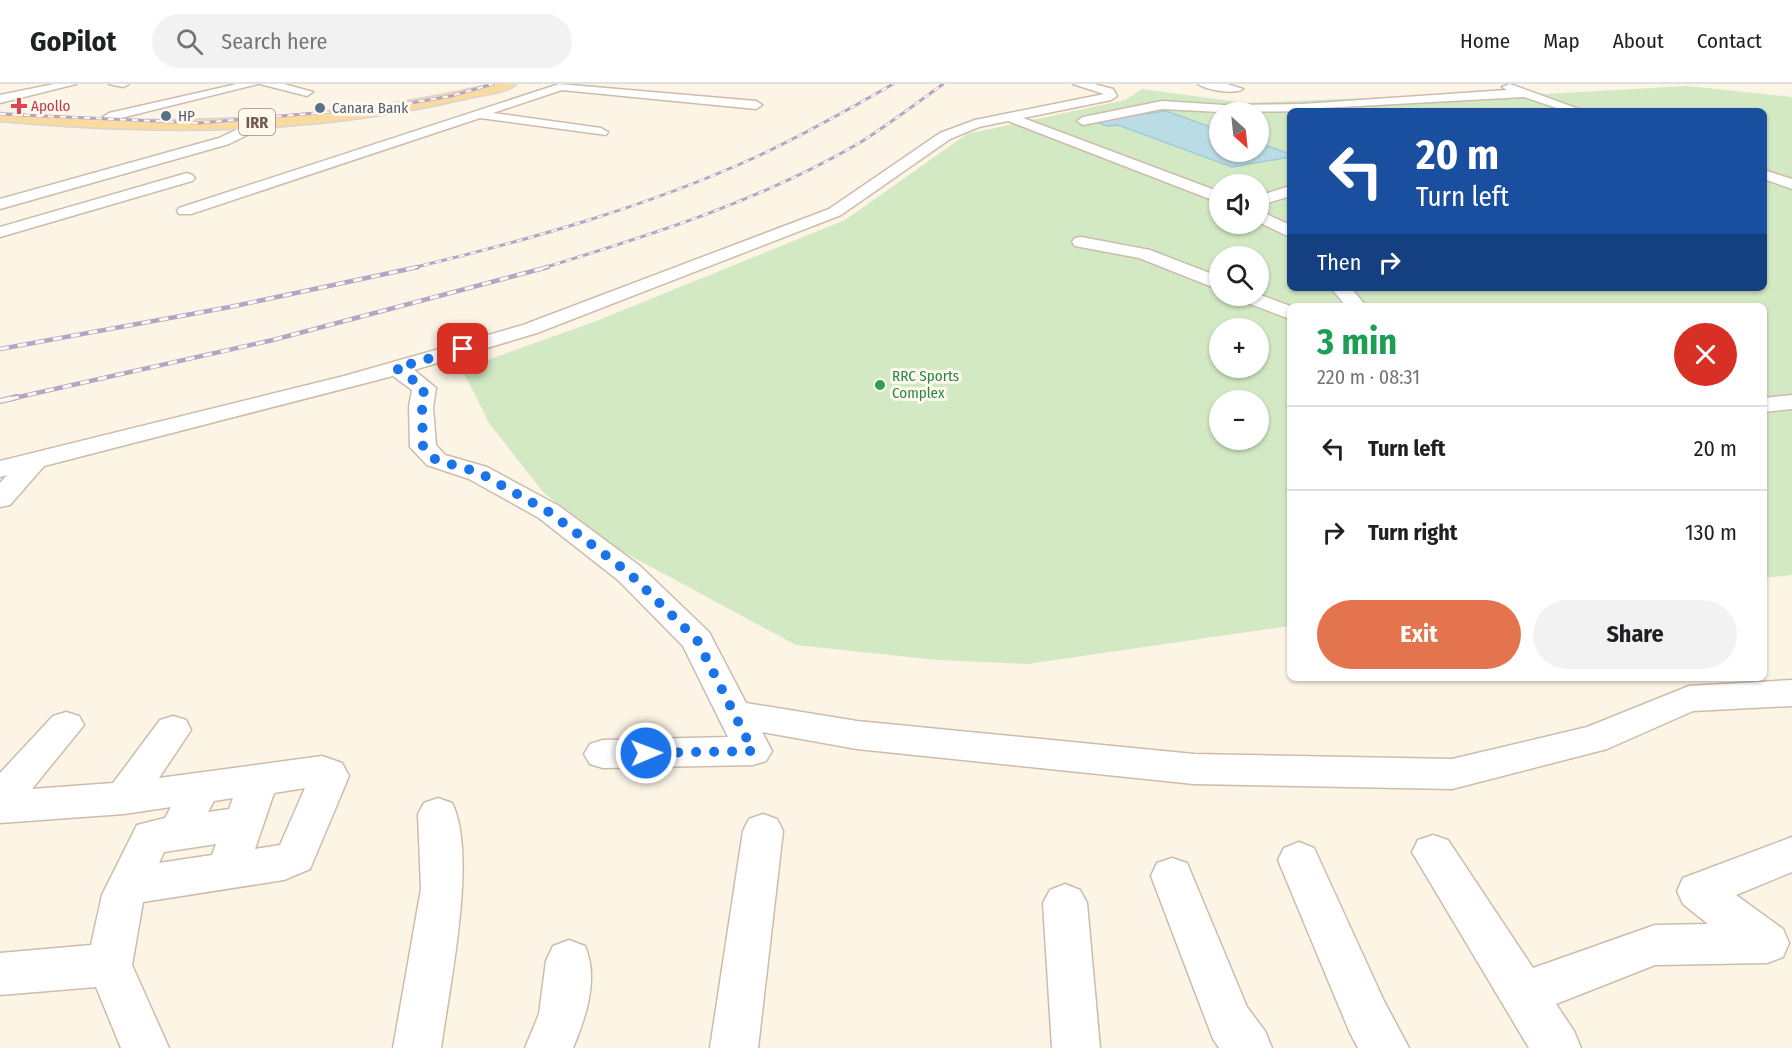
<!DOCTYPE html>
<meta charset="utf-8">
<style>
body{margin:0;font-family:"Fira Sans Condensed",sans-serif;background:#f2f2f2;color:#202124;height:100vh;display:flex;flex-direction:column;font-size:22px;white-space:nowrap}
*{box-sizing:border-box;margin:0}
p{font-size:20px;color:#757577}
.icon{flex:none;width:33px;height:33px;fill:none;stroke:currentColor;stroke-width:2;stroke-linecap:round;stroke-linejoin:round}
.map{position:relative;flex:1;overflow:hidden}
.drawer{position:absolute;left:1287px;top:219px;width:480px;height:378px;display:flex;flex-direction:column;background:#fff;border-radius:9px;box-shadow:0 2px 4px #0004}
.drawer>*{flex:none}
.banner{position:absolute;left:1287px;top:24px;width:480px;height:183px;border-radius:9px;box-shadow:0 2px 4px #0004;background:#1a4fa0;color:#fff;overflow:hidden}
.needle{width:39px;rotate:153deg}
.buttons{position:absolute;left:1209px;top:18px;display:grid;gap:12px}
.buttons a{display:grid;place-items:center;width:60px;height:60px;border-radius:50%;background:#fff;box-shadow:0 2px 4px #0004;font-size:30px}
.pin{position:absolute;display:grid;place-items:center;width:51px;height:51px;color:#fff;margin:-26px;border-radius:12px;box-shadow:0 3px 9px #0006}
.me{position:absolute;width:66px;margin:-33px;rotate:89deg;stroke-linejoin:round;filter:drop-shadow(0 0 4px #0008)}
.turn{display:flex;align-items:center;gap:21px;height:126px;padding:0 30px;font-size:27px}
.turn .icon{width:78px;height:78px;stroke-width:2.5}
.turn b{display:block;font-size:42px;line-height:51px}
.then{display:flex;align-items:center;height:57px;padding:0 30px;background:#0003;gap:12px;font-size:22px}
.round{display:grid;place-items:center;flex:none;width:63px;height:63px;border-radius:32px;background:#f2f2f2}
.head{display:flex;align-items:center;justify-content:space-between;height:102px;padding:0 30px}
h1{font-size:36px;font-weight:700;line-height:45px;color:#1e9e55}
.button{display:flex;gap:12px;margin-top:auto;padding:12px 30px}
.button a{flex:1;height:69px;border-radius:36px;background:#e4744d;color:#fff;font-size:24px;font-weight:700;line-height:69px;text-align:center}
.button a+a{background:#f2f2f2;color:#202124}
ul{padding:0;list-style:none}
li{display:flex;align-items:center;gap:18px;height:84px;padding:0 30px;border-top:2px solid #e0e0e0}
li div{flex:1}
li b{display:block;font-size:22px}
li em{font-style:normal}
header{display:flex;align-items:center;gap:36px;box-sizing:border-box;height:84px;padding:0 30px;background:#fff;border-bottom:2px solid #e0e0e0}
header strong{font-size:28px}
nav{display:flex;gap:33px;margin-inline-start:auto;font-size:21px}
.search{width:420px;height:54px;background:#f2f2f2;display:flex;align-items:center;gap:15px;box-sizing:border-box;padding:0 21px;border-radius:33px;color:#757577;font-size:22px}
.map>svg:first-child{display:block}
.green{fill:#d2e9c4;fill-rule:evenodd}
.water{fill:#badde5;stroke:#a0ccd7;stroke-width:1.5}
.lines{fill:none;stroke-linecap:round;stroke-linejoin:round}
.minor-casing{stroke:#cdbcac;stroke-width:3}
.primary-casing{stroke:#dbd4d0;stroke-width:3}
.minor{fill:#fff;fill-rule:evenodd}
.primary{fill:#f9db9f;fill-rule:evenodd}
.rail-far2-casing{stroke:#b7a4c5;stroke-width:3}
.rail-far1-casing{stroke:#b7a4c5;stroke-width:4.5}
.rail-casing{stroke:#b7a4c5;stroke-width:6}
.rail-far2{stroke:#fff8ec;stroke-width:2;stroke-dasharray:6;stroke-linecap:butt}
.rail-far1{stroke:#fff8ec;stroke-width:3;stroke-dasharray:9;stroke-linecap:butt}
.rail{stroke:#fff8ec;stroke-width:4;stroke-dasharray:12;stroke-linecap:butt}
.route{stroke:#1a73e8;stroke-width:10;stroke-dasharray:0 18}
.health-dot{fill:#e0444e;stroke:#fff8ec;stroke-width:2}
.service-dot{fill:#5c6f8a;stroke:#fff8ec;stroke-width:2}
.leisure-dot{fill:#2e9e5b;stroke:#fff8ec;stroke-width:2}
.labels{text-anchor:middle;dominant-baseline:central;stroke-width:6;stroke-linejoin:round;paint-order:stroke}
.far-health-label{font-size:15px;fill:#be3a42;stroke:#fff8ec;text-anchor:start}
.far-service-label{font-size:15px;fill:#4e5e75;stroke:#fff8ec;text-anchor:start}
.far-leisure-label{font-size:15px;fill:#27864d;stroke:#fff8ec;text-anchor:start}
.shield{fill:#fff8ec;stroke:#9e8a7b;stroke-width:1.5}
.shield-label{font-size:16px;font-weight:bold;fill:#755b4b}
</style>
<header>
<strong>GoPilot</strong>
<div class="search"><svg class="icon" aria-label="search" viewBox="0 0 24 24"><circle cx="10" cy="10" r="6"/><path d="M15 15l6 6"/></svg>Search here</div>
<nav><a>Home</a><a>Map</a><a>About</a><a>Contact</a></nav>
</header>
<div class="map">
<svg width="1792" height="964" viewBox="0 0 1792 964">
<rect width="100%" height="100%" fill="#fcf4e5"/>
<path class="green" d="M1687,2L1792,13V491L1764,494V222H1290V542L1027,580L937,576L796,561L603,457L543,408L489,339L462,285L594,238L845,136L967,50L1125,16L1142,5L1245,19L1506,8L1546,10ZM1290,27H1764V204H1290ZM1220,28H1258V68H1220ZM1220,100H1258V140H1220ZM1220,172H1258V212H1220ZM1220,244H1258V284H1220ZM1220,316H1258V356H1220Z"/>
<path class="water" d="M1166,27L1219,46L1220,68H1258L1259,59L1290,70V73L1232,83L1118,41L1107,42L1093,37Z"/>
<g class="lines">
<defs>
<path id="minor" d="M54,0H76L0,19V11Z
M109,0H129L123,3Z
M237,0H258L109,37L103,33L109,29Z
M260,0H284L313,8L307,12Z
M559,0L756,17L762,21L756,25L562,6L493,29L601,44L608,48L606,51L480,34L191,130H179L177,127L179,124Z
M1073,0H1094L1113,5L1117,12L1111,16L1023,34L1220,108V119L1008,37L979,43L950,55L841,131L537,249L414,286L436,304L433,323L436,361L445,371L487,383L559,422L640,482L709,548L746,619L857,637L1194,670L1452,675L1587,643L1689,602L1792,596V622L1693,627L1607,665L1452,705L1194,700L857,665L762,648L772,667L766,677L753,681L603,684L590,680L584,670L590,660L603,656L728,653L683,562L618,496L539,434L469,395L427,381L410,363L409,323L412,306L393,292L44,382L10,421L0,423V399L7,391L0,393V377L344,292L523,241L829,125L940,49L975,36L1104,10Z
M1198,0H1227L1243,5C1234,11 1207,6 1198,0Z
M1510,0L1584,27H1566L1524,13L1322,24L1325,27L1221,28L1162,25L1083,41L1077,37L1083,33L1162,17L1224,21L1302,20L1507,6L1502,3Z
M264,33L270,37L269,40L229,60L0,125V115L219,54Z
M1764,86L1792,95V105L1764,95Z
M187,89L192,91L195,94L192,97L0,153V143Z
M1290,102V112L1258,122V112Z
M1258,126L1290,141V153L1258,138Z
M1081,153L1150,166L1220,193V206L1139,174L1075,162L1072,158L1075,154Z
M1331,204H1351L1366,222H1346Z
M1258,210L1290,222V235L1240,216L1237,212Z
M1792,311V325L1764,328V314Z
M66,628L79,632L84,641L32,705L113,699L160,636L173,632L186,636L191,646L159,694L322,672L342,679L349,692L310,785L284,796L143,818L132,881L169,964H121L96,903L0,911V869L91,861L102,811L137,741L165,734L171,723L124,730L0,739V689L53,632ZM305,704L280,761L255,765L274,709ZM233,714L229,725L208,728L214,717ZM216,760L212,771L159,779L164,768Z
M438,714L452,719C478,770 449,905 441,964H393L421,805L418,730L424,719Z
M763,730L777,735L783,747L758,964H710L743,747L749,735Z
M1433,751L1448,756L1533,884L1655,841L1708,840L1683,820L1677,807L1683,794L1792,753V788L1736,811L1783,845L1789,859L1783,873L1767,879L1655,881L1556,920L1574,947L1581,964H1529L1412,768L1418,756Z
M1299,758L1314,764L1384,917L1409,964H1358L1350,949L1278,776L1284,764Z
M1172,774L1187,779L1247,923L1265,947L1272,964H1219L1213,955L1151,792L1157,779Z
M1065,800L1080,806L1087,819L1100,964H1052L1043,819L1050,806Z
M569,856L585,862C599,894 586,933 573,964H525L539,930L546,877L553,862Z"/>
<path id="primary" d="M494,0H516C506,10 478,11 464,15C312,51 155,51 0,37V29C167,43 330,38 494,0Z"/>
</defs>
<use href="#minor" class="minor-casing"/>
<use href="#primary" class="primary-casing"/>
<use href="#minor" class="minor"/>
<use href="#primary" class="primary"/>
<defs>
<path id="rail-far2" d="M0,30L199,39L387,23L451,12L493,0
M412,184C529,156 646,123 756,73C803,51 848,26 893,0
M543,184C651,151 763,116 861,58C889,40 916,20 943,0"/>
<path id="rail-far1" d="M0,265L230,223L418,183
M10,315L273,256L548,183"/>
<path id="rail" d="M0,317L17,313"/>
</defs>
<use href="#rail-far2" class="rail-far2-casing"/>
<use href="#rail-far1" class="rail-far1-casing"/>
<use href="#rail" class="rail-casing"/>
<use href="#rail-far2" class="rail-far2"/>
<use href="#rail-far1" class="rail-far1"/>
<use href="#rail" class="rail"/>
</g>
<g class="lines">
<path class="route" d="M463,265L396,284L424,304L422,323L423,363L436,376L478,388L549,428L629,489L697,556L753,667L646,669"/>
</g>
<path class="health-dot" d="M16 13h6v6h6v6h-6v6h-6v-6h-6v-6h6z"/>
<g class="service-dot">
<circle cx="320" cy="24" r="6"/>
<circle cx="166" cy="32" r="6"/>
</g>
<circle class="leisure-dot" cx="880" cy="301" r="6"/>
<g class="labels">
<g class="far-health-label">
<text x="31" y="22">Apollo</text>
</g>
<g class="far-service-label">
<text x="332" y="24">Canara Bank</text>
<text x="178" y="32">HP</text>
</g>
<g class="far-leisure-label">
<text x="892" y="292">RRC Sports<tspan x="892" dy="17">Complex</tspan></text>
</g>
<rect class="shield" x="239" y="25" width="36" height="26" rx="4.5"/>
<g class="shield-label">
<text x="257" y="38">IRR</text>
</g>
</g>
</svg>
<div class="buttons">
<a><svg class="needle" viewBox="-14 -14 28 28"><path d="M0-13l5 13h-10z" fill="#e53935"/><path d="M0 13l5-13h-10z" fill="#757577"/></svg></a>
<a><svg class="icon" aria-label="sound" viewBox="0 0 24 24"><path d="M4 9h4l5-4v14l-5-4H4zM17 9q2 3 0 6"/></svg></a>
<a><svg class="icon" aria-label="search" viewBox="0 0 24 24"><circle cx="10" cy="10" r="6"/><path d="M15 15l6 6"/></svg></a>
<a>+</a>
<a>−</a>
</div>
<div class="pin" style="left:463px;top:265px;background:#d93025"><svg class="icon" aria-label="arrive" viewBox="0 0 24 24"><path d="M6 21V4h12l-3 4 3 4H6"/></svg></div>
<svg class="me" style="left:646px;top:669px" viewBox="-20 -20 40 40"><circle r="17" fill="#1a73e8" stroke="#fff" stroke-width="3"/><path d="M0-11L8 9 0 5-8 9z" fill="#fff"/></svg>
<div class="banner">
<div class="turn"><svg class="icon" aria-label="left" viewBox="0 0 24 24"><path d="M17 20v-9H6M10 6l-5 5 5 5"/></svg><div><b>20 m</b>Turn left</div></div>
<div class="then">Then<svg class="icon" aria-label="right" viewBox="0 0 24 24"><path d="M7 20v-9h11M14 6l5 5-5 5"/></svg></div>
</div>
<section class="drawer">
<div class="head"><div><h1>3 min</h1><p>220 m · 08:31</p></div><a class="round" style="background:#d93025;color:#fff"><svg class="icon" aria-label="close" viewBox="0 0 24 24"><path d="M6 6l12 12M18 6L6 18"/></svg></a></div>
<ul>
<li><svg class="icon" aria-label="left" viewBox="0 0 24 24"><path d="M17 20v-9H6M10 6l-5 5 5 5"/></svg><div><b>Turn left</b></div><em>20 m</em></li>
<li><svg class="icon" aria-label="right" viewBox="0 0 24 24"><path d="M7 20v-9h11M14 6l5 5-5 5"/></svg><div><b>Turn right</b></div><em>130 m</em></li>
</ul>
<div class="button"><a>Exit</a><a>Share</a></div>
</section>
</div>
